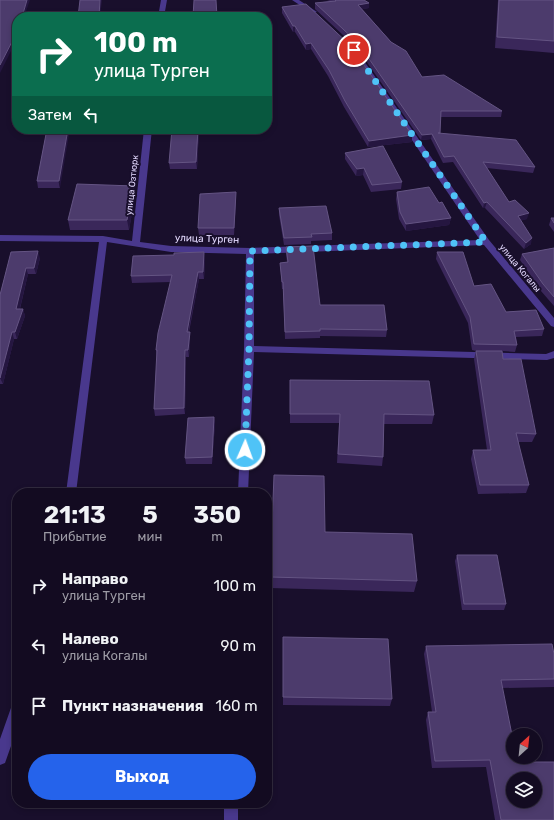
<!DOCTYPE html>
<html lang="ru">
<meta charset="utf-8">
<style>
body{margin:0;font-family:Rubik,sans-serif;background:#1c142a;color:#f1f3f6;height:100vh;display:flex;flex-direction:column;font-size:15px;white-space:nowrap}
*{box-sizing:border-box;margin:0}
p{font-size:13px;color:#9d9ba5}
.icon{flex:none;width:22px;height:22px;fill:none;stroke:currentColor;stroke-width:2;stroke-linecap:round;stroke-linejoin:round}
.map{position:relative;flex:1;overflow:hidden}
.sheet{position:absolute;left:12px;top:488px;width:260px;height:320px;display:flex;flex-direction:column;background:#130b21;border-radius:16px;box-shadow:0 2px 6px #0003,0 0 0 1px #322b3f}
.sheet>*{flex:none}
.banner{position:absolute;left:12px;top:12px;width:260px;height:122px;border-radius:16px;box-shadow:0 2px 6px #0003,0 0 0 1px #322b3f;background:#0b6e4f;color:#fff;overflow:hidden}
.needle{width:26px;rotate:27deg}
.fabs{position:absolute;left:506px;top:728px;display:grid;gap:8px}
.fabs a{display:grid;place-items:center;width:36px;height:36px;border-radius:50%;background:#130b21;box-shadow:0 2px 6px #0003,0 0 0 1px #322b3f;font-size:20px}
.pin{position:absolute;display:grid;place-items:center;width:34px;height:34px;color:#fff;margin:-17px;border:2px solid #fff;border-radius:50%;box-shadow:0 1px 4px #0007}
.me{position:absolute;width:44px;margin:-22px;rotate:2deg;stroke-linejoin:round;filter:drop-shadow(0 0 3px #0008)}
.turn{display:flex;align-items:center;gap:14px;height:84px;padding:0 16px;font-size:18px}
.turn .icon{width:52px;height:52px;stroke-width:2.5}
.turn b{display:block;font-size:28px;line-height:34px}
.then{display:flex;align-items:center;height:38px;padding:0 16px;background:#0003;gap:8px;font-size:15px}
.eta{display:flex;justify-content:space-evenly;align-items:center;height:68px;text-align:center}
.eta b{font-size:24px;font-weight:700;line-height:28px}
.cta{display:flex;gap:8px;margin-top:auto;padding:8px 16px}
.cta a{flex:1;height:46px;border-radius:24px;background:#2563eb;color:#fff;font-size:16px;font-weight:700;line-height:46px;text-align:center}
ul{padding:0;list-style:none}
li{display:flex;align-items:center;gap:12px;height:60px;padding:0 16px}
li div{flex:1}
li b{display:block;font-size:15px}
li em{font-style:normal}
.map>svg:first-child{display:block}
.lines{fill:none;stroke-linecap:round;stroke-linejoin:round}
.street{fill:#49388d;fill-rule:evenodd}
.wall{fill:#3a275a}
.shaded-wall{fill:#251640}
.building{fill:#4c3b6c;stroke:#645483;fill-rule:evenodd}
.route{stroke:#4fc3f7;stroke-width:7;stroke-dasharray:0 12.6}
.labels{text-anchor:middle;dominant-baseline:central;stroke-width:4;stroke-linejoin:round;paint-order:stroke}
.far-street-label{font-size:9px;fill:#e4daff;stroke:#190f2c}
.street-label{font-size:10px;fill:#e4daff;stroke:#190f2c}
</style>
<div class="map">
<svg width="554" height="820" viewBox="0 0 554 820">
<rect width="100%" height="100%" fill="#190f2c"/>
<g class="lines">
<path class="street" d="M161,0H167L164,17H158Z
M292,0H299L317,12L312,13Z
M351,48H355L489,240L554,318V327L551,326L484,245L254,254V346L546,354L554,351V358L547,360L254,352L248,493H238L244,349L246,254L171,252L107,242L76,493H66L99,242L0,241V235L103,236L132,241L144,129H152L140,242L171,246L250,248L480,240L350,49Z
M17,704V729L5,763L0,765V739L12,705Z
M224,803H238V820H224Z"/>
</g>
<path class="wall" d="M327,0H364L369,8L362,9L422,77L502,111L501,117H440V133L535,167L533,173L487,168L509,202L527,219L521,220L531,244L524,249L485,208H483L453,162L443,163L431,139L421,140L357,48L315,9V3L330,1Z
M498,0H554V53L495,48Z
M282,7L412,142L368,147L344,107L328,76L311,49L306,50L295,32H293L282,13Z
M47,129L60,188H38L37,181Z
M199,129L197,169H170L169,163Z
M345,153L402,182L401,189L371,192L363,175L356,176L345,159Z
M134,186L135,196L129,230H70L68,220Z
M397,192L439,203L451,218L449,225L406,231L399,219L396,199Z
M236,199L234,235H199L198,228Z
M279,208L332,233V240L311,241V244L284,245L279,215Z
M551,218H554V232L549,225Z
M286,247L320,305L387,330L386,337L320,336V338L285,339L283,289H282L280,263L287,262L286,254Z
M554,248V306L541,291L520,260L522,254Z
M11,252L40,258L36,274H28L20,309H23L25,316L17,339H14L3,384H0V295Z
M437,252L474,286L506,312L544,329L542,336L516,337L517,345L515,352L502,351L503,359L536,434L532,442H518L529,485L526,493L478,494L471,459L473,450H487L474,359L476,351L472,350L468,323L436,259Z
M205,259L204,279H199L189,332L190,338L189,357H186L185,414L155,416L154,409L157,357L156,350L171,282L132,283L131,276Z
M290,380L434,415L432,424H384L383,457L382,466L337,463L339,423H290Z
M214,417L215,424L212,464H186L185,458Z
M325,532L417,581L414,592L270,588V577Z
M457,555L506,604L504,610H462L455,561Z
M283,637L392,699L390,706L283,705Z
M426,646L554,654V687L502,688L518,762L554,820H495L486,767L432,768L426,720L428,712H432L424,654Z
M106,803H152L108,807Z"/>
<path class="shaded-wall" d="M27,0H30L24,17H22Z
M100,0H102L100,17H99Z
M369,3V8L358,10V5Z
M293,26H295V32H293Z
M17,31V39L0,73V65Z
M311,43V49L306,50V44Z
M68,129H70L60,188L59,181Z
M198,129H199L197,169L196,162Z
M432,134L431,139L421,140L422,135Z
M412,135V142L368,147L369,141Z
M364,168L363,175L356,176L357,169Z
M134,186L135,196L129,230L127,220Z
M236,192V199L234,235V228Z
M487,202L485,208H483L484,203Z
M529,213L527,219L517,222L518,216Z
M451,218L449,225L406,231V224Z
M532,238L531,244L524,249L526,243Z
M38,251L40,258L36,274L34,268Z
M204,252L205,259L204,279L203,272Z
M26,268L28,274L18,316L16,309Z
M198,272L199,279L187,338V332Z
M23,309L25,316L17,339L15,332Z
M12,332L14,339L3,384L0,378Z
M190,332V338L189,357L188,350Z
M185,350L186,357L185,414L184,408Z
M214,417L215,424L212,464V457Z"/>
<path class="building" d="M0,0H27L22,17H17V31L16,34L0,65Z
M80,0H100L99,17H78Z
M194,0H216L217,17H193Z
M335,0H364L369,3L358,5L391,42L406,51L422,77L444,75L502,111H441L440,133H438L516,140L535,167L483,162L509,202L515,200L529,213L518,216L532,238L526,243L487,202L484,203L454,156L444,157L432,134L422,135L358,43L315,3L336,1Z
M499,0H554V41L497,37Z
M306,4L351,46L412,135L369,141L345,101L329,70L311,43L306,44L295,26H293L282,7Z
M47,129H68L59,181H37Z
M172,129H198L196,162L169,163Z
M383,146L402,182L372,185L364,168L357,169L345,153Z
M77,184L134,186L127,220H68Z
M429,187L439,203L442,202L451,218L406,224L400,212L397,192Z
M236,192L234,228H198L200,194Z
M326,206L332,233L311,234L312,237L284,238L279,208Z
M551,218H554V223Z
M313,246L320,305H384L387,330L320,329V331L285,332L283,282H282L280,263L288,262L286,247Z
M554,248V297L543,284L522,254Z
M38,251L34,268H26L16,309H23L15,332H12L0,378V295L11,252Z
M204,252L203,272H198L187,332H190L188,350H185L184,408L154,409L157,350H156L158,333L172,275L131,276L133,256L174,255V253Z
M437,252H463L474,286L491,284L506,312L536,310L544,329L514,331L517,345L474,344L470,317Z
M476,351H502L503,359H521L536,434L516,433L529,485H480L473,450H491Z
M290,380L429,381L434,415L384,414L383,457L338,454L340,414H290Z
M214,417L212,457L185,458L188,418Z
M274,475L324,476L325,532L412,534L417,581L270,577Z
M457,555H497L506,604H464Z
M283,637L388,639L392,699L283,697Z
M552,644L554,654V679L501,680L513,740V757H517L518,762H554V820H501L490,760L435,761L428,712H436L426,646ZM513,779H535V801H513Z"/>
<g class="lines">
<path class="route" d="M245,450L249,349L250,251L486,242L354,50"/>
</g>
<g class="labels">
<g class="far-street-label">
<text transform="translate(132 185) rotate(-84)">улица Озтюрк</text>
<text transform="translate(520 268) rotate(50)">улица Когалы</text>
</g>
<g class="street-label">
<text transform="translate(207 239) rotate(2)">улица Турген</text>
</g>
</g>
</svg>
<div class="fabs">
<a><svg class="needle" viewBox="-14 -14 28 28"><path d="M0-13l5 13h-10z" fill="#e53935"/><path d="M0 13l5-13h-10z" fill="#9d9ba5"/></svg></a>
<a><svg class="icon" aria-label="layers" viewBox="0 0 24 24"><path d="M12 4l9 5-9 5-9-5zM3 14l9 5 9-5"/></svg></a>
</div>
<div class="pin" style="left:354px;top:50px;background:#d93025"><svg class="icon" aria-label="arrive" viewBox="0 0 24 24"><path d="M6 21V4h12l-3 4 3 4H6"/></svg></div>
<svg class="me" style="left:245px;top:450px" viewBox="-20 -20 40 40"><circle r="17" fill="#4fc3f7" stroke="#fff" stroke-width="3"/><path d="M0-11L8 9 0 5-8 9z" fill="#fff"/></svg>
<div class="banner">
<div class="turn"><svg class="icon" aria-label="right" viewBox="0 0 24 24"><path d="M7 20v-9h11M14 6l5 5-5 5"/></svg><div><b>100 m</b>улица Турген</div></div>
<div class="then">Затем<svg class="icon" aria-label="left" viewBox="0 0 24 24"><path d="M17 20v-9H6M10 6l-5 5 5 5"/></svg></div>
</div>
<section class="sheet">
<div class="eta">
<div><b>21:13</b><p>Прибытие</p></div>
<div><b>5</b><p>мин</p></div>
<div><b>350</b><p>m</p></div>
</div>
<ul>
<li><svg class="icon" aria-label="right" viewBox="0 0 24 24"><path d="M7 20v-9h11M14 6l5 5-5 5"/></svg><div><b>Направо</b><p>улица Турген</p></div><em>100 m</em></li>
<li><svg class="icon" aria-label="left" viewBox="0 0 24 24"><path d="M17 20v-9H6M10 6l-5 5 5 5"/></svg><div><b>Налево</b><p>улица Когалы</p></div><em>90 m</em></li>
<li><svg class="icon" aria-label="arrive" viewBox="0 0 24 24"><path d="M6 21V4h12l-3 4 3 4H6"/></svg><div><b>Пункт назначения</b></div><em>160 m</em></li>
</ul>
<div class="cta"><a>Выход</a></div>
</section>
</div>
